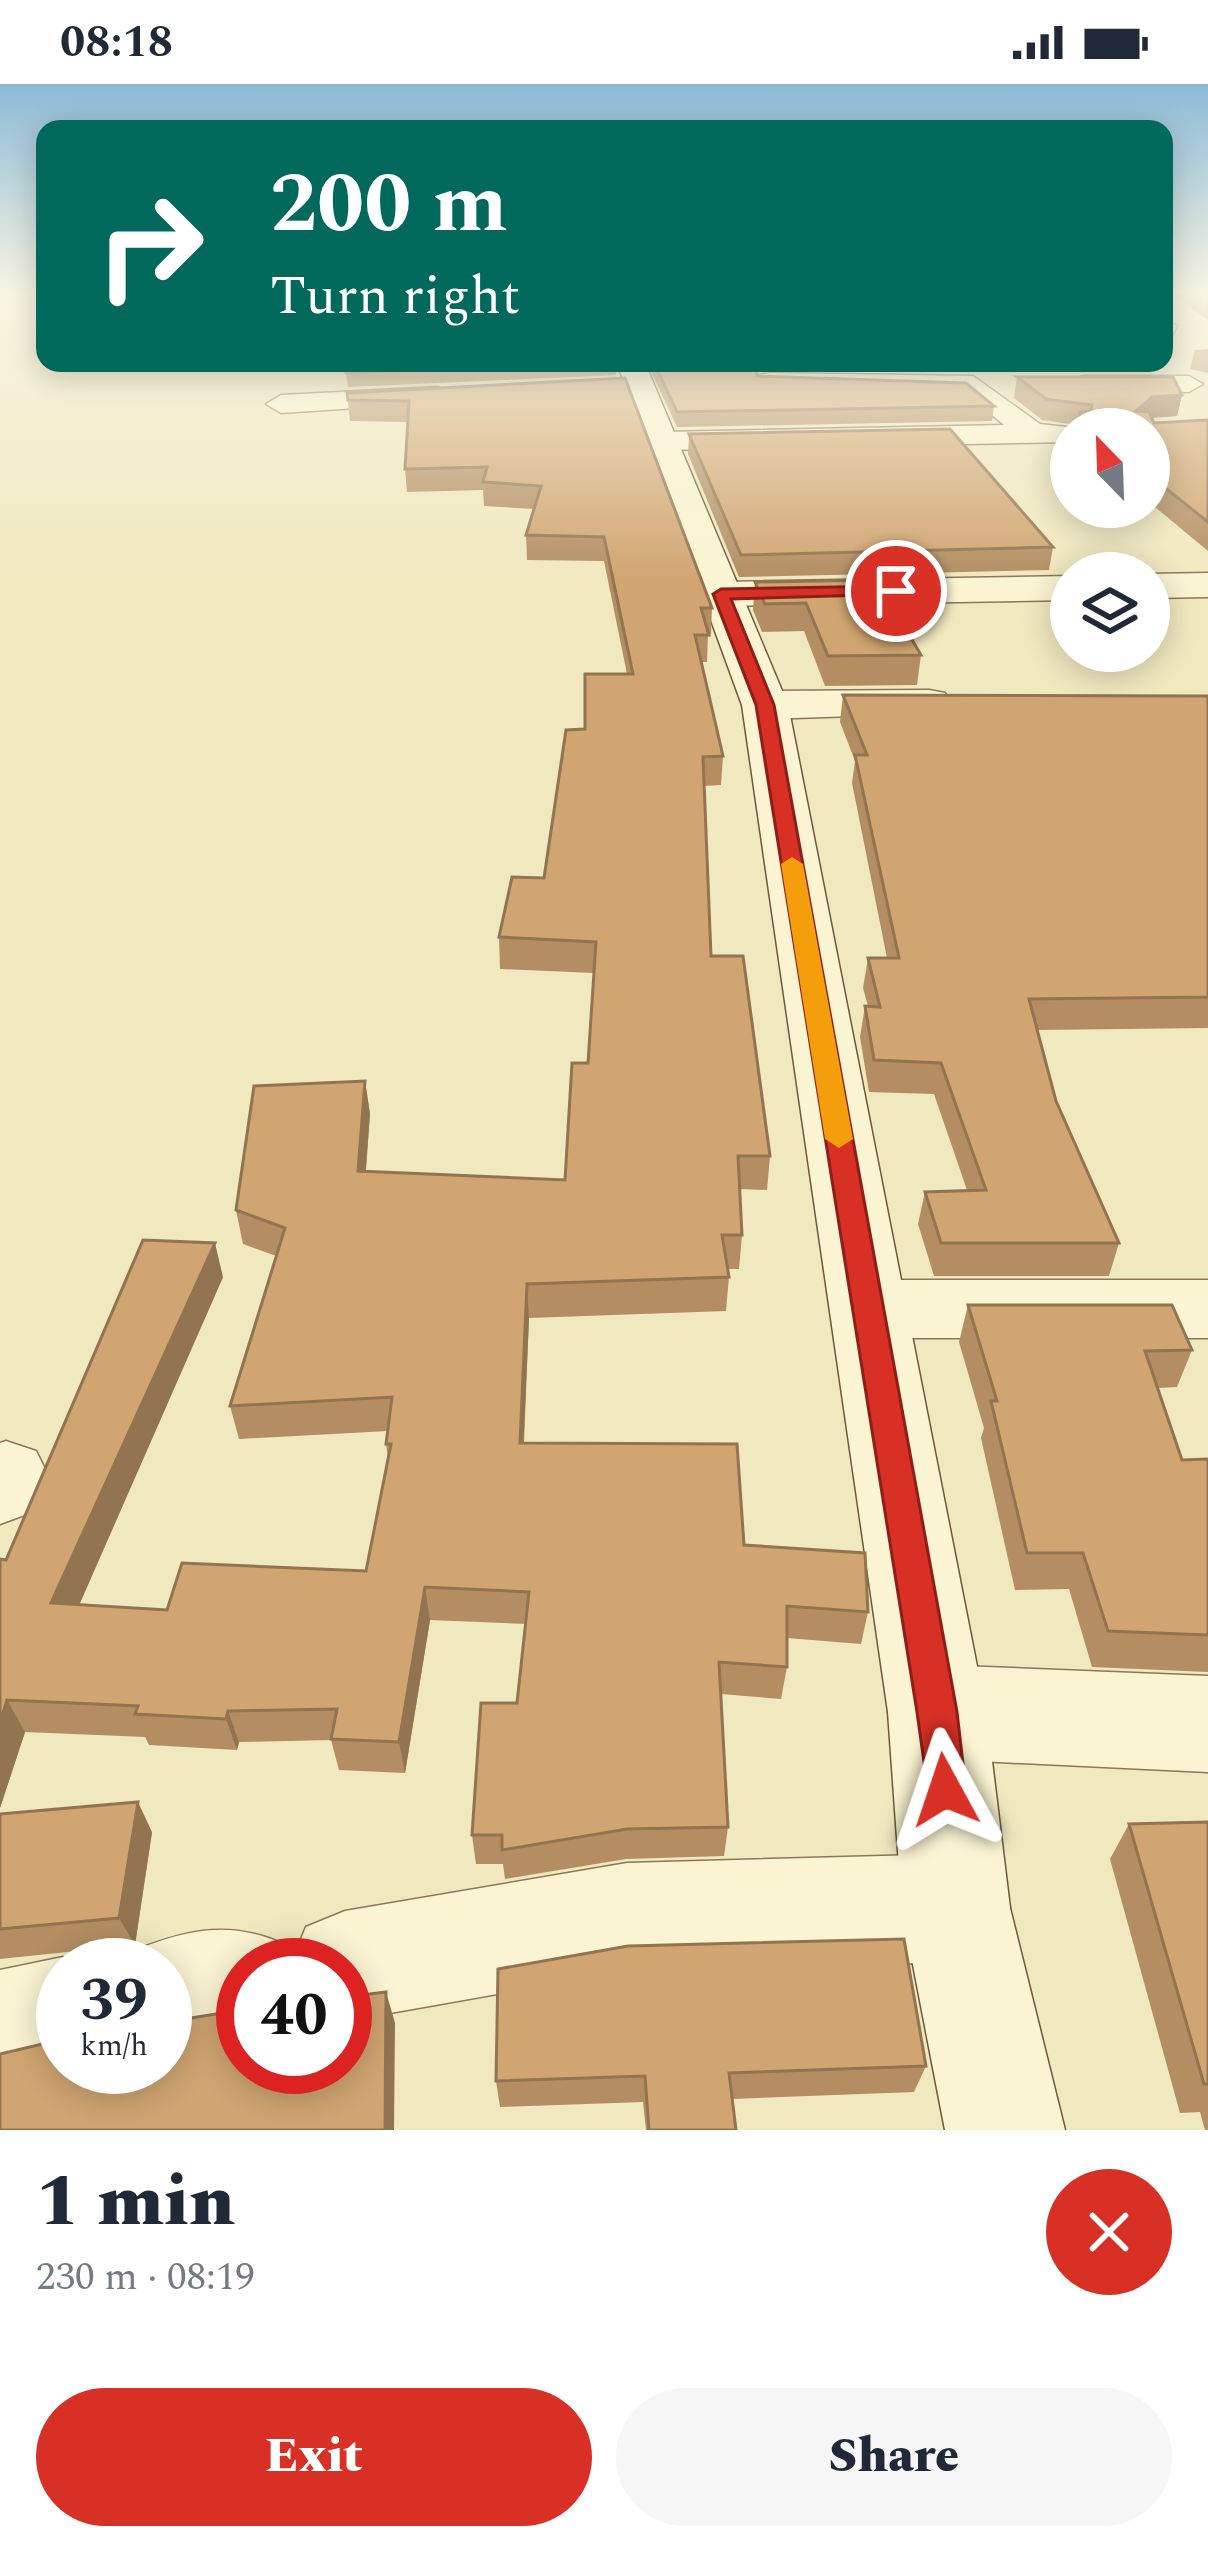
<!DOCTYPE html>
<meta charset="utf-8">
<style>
body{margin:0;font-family:Spectral,serif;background:#f6f6f7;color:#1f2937;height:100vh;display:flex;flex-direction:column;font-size:45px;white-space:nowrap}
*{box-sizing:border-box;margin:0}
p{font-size:39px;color:#747a83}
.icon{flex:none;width:66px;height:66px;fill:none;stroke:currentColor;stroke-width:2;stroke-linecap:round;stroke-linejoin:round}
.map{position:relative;height:2046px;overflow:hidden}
.drawer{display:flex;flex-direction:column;background:#fff;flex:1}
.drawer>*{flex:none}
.banner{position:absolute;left:36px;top:36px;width:1137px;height:252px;border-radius:24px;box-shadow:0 6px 30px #0003;background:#00695c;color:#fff;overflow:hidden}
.needle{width:78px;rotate:337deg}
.buttons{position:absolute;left:1050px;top:324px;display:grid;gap:24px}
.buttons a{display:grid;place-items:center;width:120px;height:120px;border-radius:50%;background:#fff;box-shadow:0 6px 30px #0003;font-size:60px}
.speed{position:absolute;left:36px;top:1854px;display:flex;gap:24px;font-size:60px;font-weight:700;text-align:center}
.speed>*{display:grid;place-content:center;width:156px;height:156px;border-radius:50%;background:#fff;box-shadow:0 6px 30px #0003;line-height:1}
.speed small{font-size:30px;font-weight:400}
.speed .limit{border:18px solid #d22;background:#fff;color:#111}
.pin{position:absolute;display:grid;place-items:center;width:102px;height:102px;color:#fff;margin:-51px;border:6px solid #fff;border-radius:50%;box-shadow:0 3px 12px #0007}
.me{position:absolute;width:132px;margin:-66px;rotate:355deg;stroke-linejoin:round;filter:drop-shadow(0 0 9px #0008)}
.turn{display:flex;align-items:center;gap:42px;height:252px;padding:0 36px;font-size:54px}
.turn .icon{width:156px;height:156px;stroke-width:2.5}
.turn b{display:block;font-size:84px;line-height:102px}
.round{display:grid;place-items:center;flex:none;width:126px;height:126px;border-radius:63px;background:#f6f6f7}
.summary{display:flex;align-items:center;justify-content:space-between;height:204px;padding:0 36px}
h1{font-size:72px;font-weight:800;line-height:90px}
.action{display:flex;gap:24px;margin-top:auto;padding:24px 36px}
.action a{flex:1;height:138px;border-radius:72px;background:#d93025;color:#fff;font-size:48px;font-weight:800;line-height:138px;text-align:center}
.action a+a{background:#f6f6f7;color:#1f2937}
.status{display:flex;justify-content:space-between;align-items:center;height:84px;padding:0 60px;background:#fff;direction:ltr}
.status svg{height:33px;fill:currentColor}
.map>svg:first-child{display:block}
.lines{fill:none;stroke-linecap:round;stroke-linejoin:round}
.street-casing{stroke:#8a7856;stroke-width:3}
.secondary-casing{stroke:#6c593a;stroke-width:3}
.street{fill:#fbf4d2;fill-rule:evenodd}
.secondary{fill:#fbf4d2;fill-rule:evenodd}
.wall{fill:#b48e62}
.shaded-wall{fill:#927450}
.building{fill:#d1a572;stroke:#927450;stroke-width:3}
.route{fill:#d93025;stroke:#8d1f18;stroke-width:3}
.slow{fill:#f59e0b}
</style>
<div class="status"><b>08:18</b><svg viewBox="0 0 49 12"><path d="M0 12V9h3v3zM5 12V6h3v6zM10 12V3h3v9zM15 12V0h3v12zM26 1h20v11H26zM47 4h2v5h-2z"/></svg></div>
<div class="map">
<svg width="1208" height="2046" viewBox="0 0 1208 2046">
<rect width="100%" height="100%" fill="#f0e8bf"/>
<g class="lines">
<defs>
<path id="street" d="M1164,234L1177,242L1173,250L1164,253Z
M769,289L973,292L1040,340L1084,345H1071V358L665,366L649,357L665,348L1004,341L966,309L759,303V291Z
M1085,292H1189L1203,300L1189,308L1075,306V294Z
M437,303L447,306L451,312L447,318L281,329L266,320L281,311Z
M1208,489V513L1149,514V490Z
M1071,492V516L721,522L701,510L721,498Z
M929,606L945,609L951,619L945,629L765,635L749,631L742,621L749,611L765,607Z
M868,1196H1208V1254H868L841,1246L830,1225L841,1204Z
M6,1357L36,1367L49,1393L30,1429L0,1440V1359Z
M937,1581L1208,1592V1688L937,1675L903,1661L888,1628L903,1595Z
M956,1770L994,1786L1010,1824L994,1862L956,1878L627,1887L345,1937V1881H243V1954L165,1966V1881H121L125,1870C182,1847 225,1835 282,1859L291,1879L306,1843L345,1827L627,1779Z
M63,1873L81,1881H63V1983H72L0,2000V1886Z"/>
<path id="secondary" d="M617,279H645L788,621L986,1628L1010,1824L1065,2046H945L902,1824L888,1628L742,621Z"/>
</defs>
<use href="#street" class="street-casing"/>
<use href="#secondary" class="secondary-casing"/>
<use href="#street" class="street"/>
<use href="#secondary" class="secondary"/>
</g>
<path class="wall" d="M1174,211H1208V236Z
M1208,265V289L1190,285L1195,266Z
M345,279H616V291L348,303Z
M647,279H1021L1020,285L769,284L757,288V292L994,322L992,337L677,343Z
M1017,293L1182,311L1177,332L1152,334L1154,339L1208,336V467L1149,418V345H1076L1077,341L1042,336L1014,314Z
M625,294L712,524L711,550H708L707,578H701L723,672L721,701L704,702L711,872L770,1072L767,1106L740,1105L742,1151L739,1185H727L729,1193L726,1227L529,1234L524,1359L744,1461L868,1528L861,1560L787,1554V1583L781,1615L721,1610L728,1743L724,1772L626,1775L505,1795L503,1780H476L472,1751L517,1619L526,1540L430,1536L405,1689L339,1686L331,1656L239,1658L237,1666L149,1661L145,1653L25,1648L0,1724L6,1476L223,1193L79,1521L167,1526L366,1487L388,1373L386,1360L388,1347L239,1355L230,1322L276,1172L243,1160L236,1126L365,997L370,1030L366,1087L565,1096L588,979L594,889L500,885L499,853L544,794L585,645L627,590L604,477L527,476L526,451L534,425L484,422L483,406L407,408L405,385L408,338L350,337L347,309Z
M689,350L1053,463L1049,486L739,493L688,370Z
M877,496L921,571L917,601L825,602L804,547L762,548L753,526L755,498Z
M843,611L1208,612V944L1037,946L1056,1017L1119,1159L1109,1192H934L918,1140L925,1108L967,1106L934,1010L869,1008L860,953L865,922H868L863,904L868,874H887L852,699L855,677L840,638Z
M968,1221L1192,1266L1177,1303L1158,1304L1182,1376L1208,1375V1588L1092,1583L1069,1505L1015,1506L981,1354L984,1344L959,1258Z
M0,1729L152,1748L135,1861L0,1875Z
M1208,1738V2046H1205L1200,2028L1180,2029L1110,1775L1129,1740Z
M926,1982L914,2008L732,2015L736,2046H646L643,2018L500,2023L496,1997Z"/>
<path class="shaded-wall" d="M756,279H769V284L756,288Z
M1182,311L1177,332L1147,334L1136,327L1152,313Z
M365,997L370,1030L363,1120L358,1087Z
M215,1159L223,1193L66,1551L51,1519Z
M527,1200L529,1234L522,1392L520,1359Z
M425,1503L430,1536L405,1689L399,1658Z
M7,1616L25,1648L0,1724V1639Z
M228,1627L239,1658L237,1666L226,1635Z
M138,1718L152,1748L135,1861L119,1834Z
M386,1908L395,1939L394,2046H385Z"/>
<path class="building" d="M1191,211H1208V223Z
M345,279H567L346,289Z
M654,279H756L757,292L966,299L994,322L677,328Z
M1017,293H1173L1182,311L1152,313L1136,327L1149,328L1154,339L1208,336V438L1149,391V345H1092L1080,335V328L1091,327L1092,321L1046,315Z
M625,294L712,524H701L709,551H695L723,672L703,673L711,872H743L770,1072H738L742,1151H722L729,1193L527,1200L520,1359L737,1360L744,1461L865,1469L868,1528L787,1522V1583L719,1578L728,1743L627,1745L502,1766V1751H472L481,1619H517L529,1508L425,1503L399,1658L331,1655L337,1625L228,1627L226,1635L135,1630L138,1622L7,1616L0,1639V1475L6,1476L143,1156L215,1159L51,1519L167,1526L182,1479L366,1487L391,1360H386L392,1313L230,1322L285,1144L236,1126L254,1002L365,997L358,1087L565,1096L572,979H588L596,858L499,853L512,793L544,794L566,646L585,645V590H633L604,453L526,451L541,402L483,398L487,383L405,385L409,317L348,316L347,309Z
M950,345L1053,463L741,471L689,350Z
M877,496L921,571L828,572L806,519L765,520L755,498Z
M843,611L1208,612V913L1029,915L1056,1017L1119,1159H941L925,1108L986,1106L941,979L874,976L865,922L880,923L868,874H899L855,671H867Z
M968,1221H1172L1192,1266L1145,1267L1182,1376L1208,1375V1551L1108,1547L1083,1469H1027L991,1317H997Z
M138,1718L119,1834L0,1845V1730Z
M1208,1738V2000H1204L1129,1740Z
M904,1855L926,1982L729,1989L736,2046H649L645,1992L496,1997L498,1885L628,1862Z
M243,1895V1983H345V1913L386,1908L385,2046H0V1970L51,1958L55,1953L45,1949V1937L63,1933V1983H165V1938L229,1928L233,1897Z"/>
<linearGradient id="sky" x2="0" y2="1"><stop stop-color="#8cbad7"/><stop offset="0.42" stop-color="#f8f5e2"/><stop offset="1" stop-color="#f8f5e2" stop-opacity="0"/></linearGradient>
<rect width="1208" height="497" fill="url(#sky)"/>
<path class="route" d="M896,502L902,510L731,515L774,621L957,1628L966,1706L960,1721L945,1727L930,1721L917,1628L756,621L713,510L721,505Z"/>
<path class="slow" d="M792,773L803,780L853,1055L839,1064L825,1055L781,780Z"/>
</svg>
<div class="buttons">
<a><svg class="needle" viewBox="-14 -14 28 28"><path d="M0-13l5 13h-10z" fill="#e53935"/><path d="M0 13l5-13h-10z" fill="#747a83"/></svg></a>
<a><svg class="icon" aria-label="layers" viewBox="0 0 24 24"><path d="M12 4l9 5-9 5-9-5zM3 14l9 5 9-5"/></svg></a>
</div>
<div class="speed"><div>39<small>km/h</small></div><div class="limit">40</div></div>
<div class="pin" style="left:896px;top:507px;background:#d93025"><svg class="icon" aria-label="arrive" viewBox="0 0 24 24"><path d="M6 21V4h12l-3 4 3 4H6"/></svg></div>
<svg class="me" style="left:945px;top:1706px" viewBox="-20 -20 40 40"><path d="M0-17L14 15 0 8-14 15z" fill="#d93025" stroke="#fff" stroke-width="4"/></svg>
<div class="banner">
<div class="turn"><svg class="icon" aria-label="right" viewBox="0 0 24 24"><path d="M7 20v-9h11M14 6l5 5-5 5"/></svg><div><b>200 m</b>Turn right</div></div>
</div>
</div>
<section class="drawer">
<div class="summary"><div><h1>1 min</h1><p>230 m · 08:19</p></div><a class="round" style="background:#d93025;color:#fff"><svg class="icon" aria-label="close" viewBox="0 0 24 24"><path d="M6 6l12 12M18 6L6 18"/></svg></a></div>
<div class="action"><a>Exit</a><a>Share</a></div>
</section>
